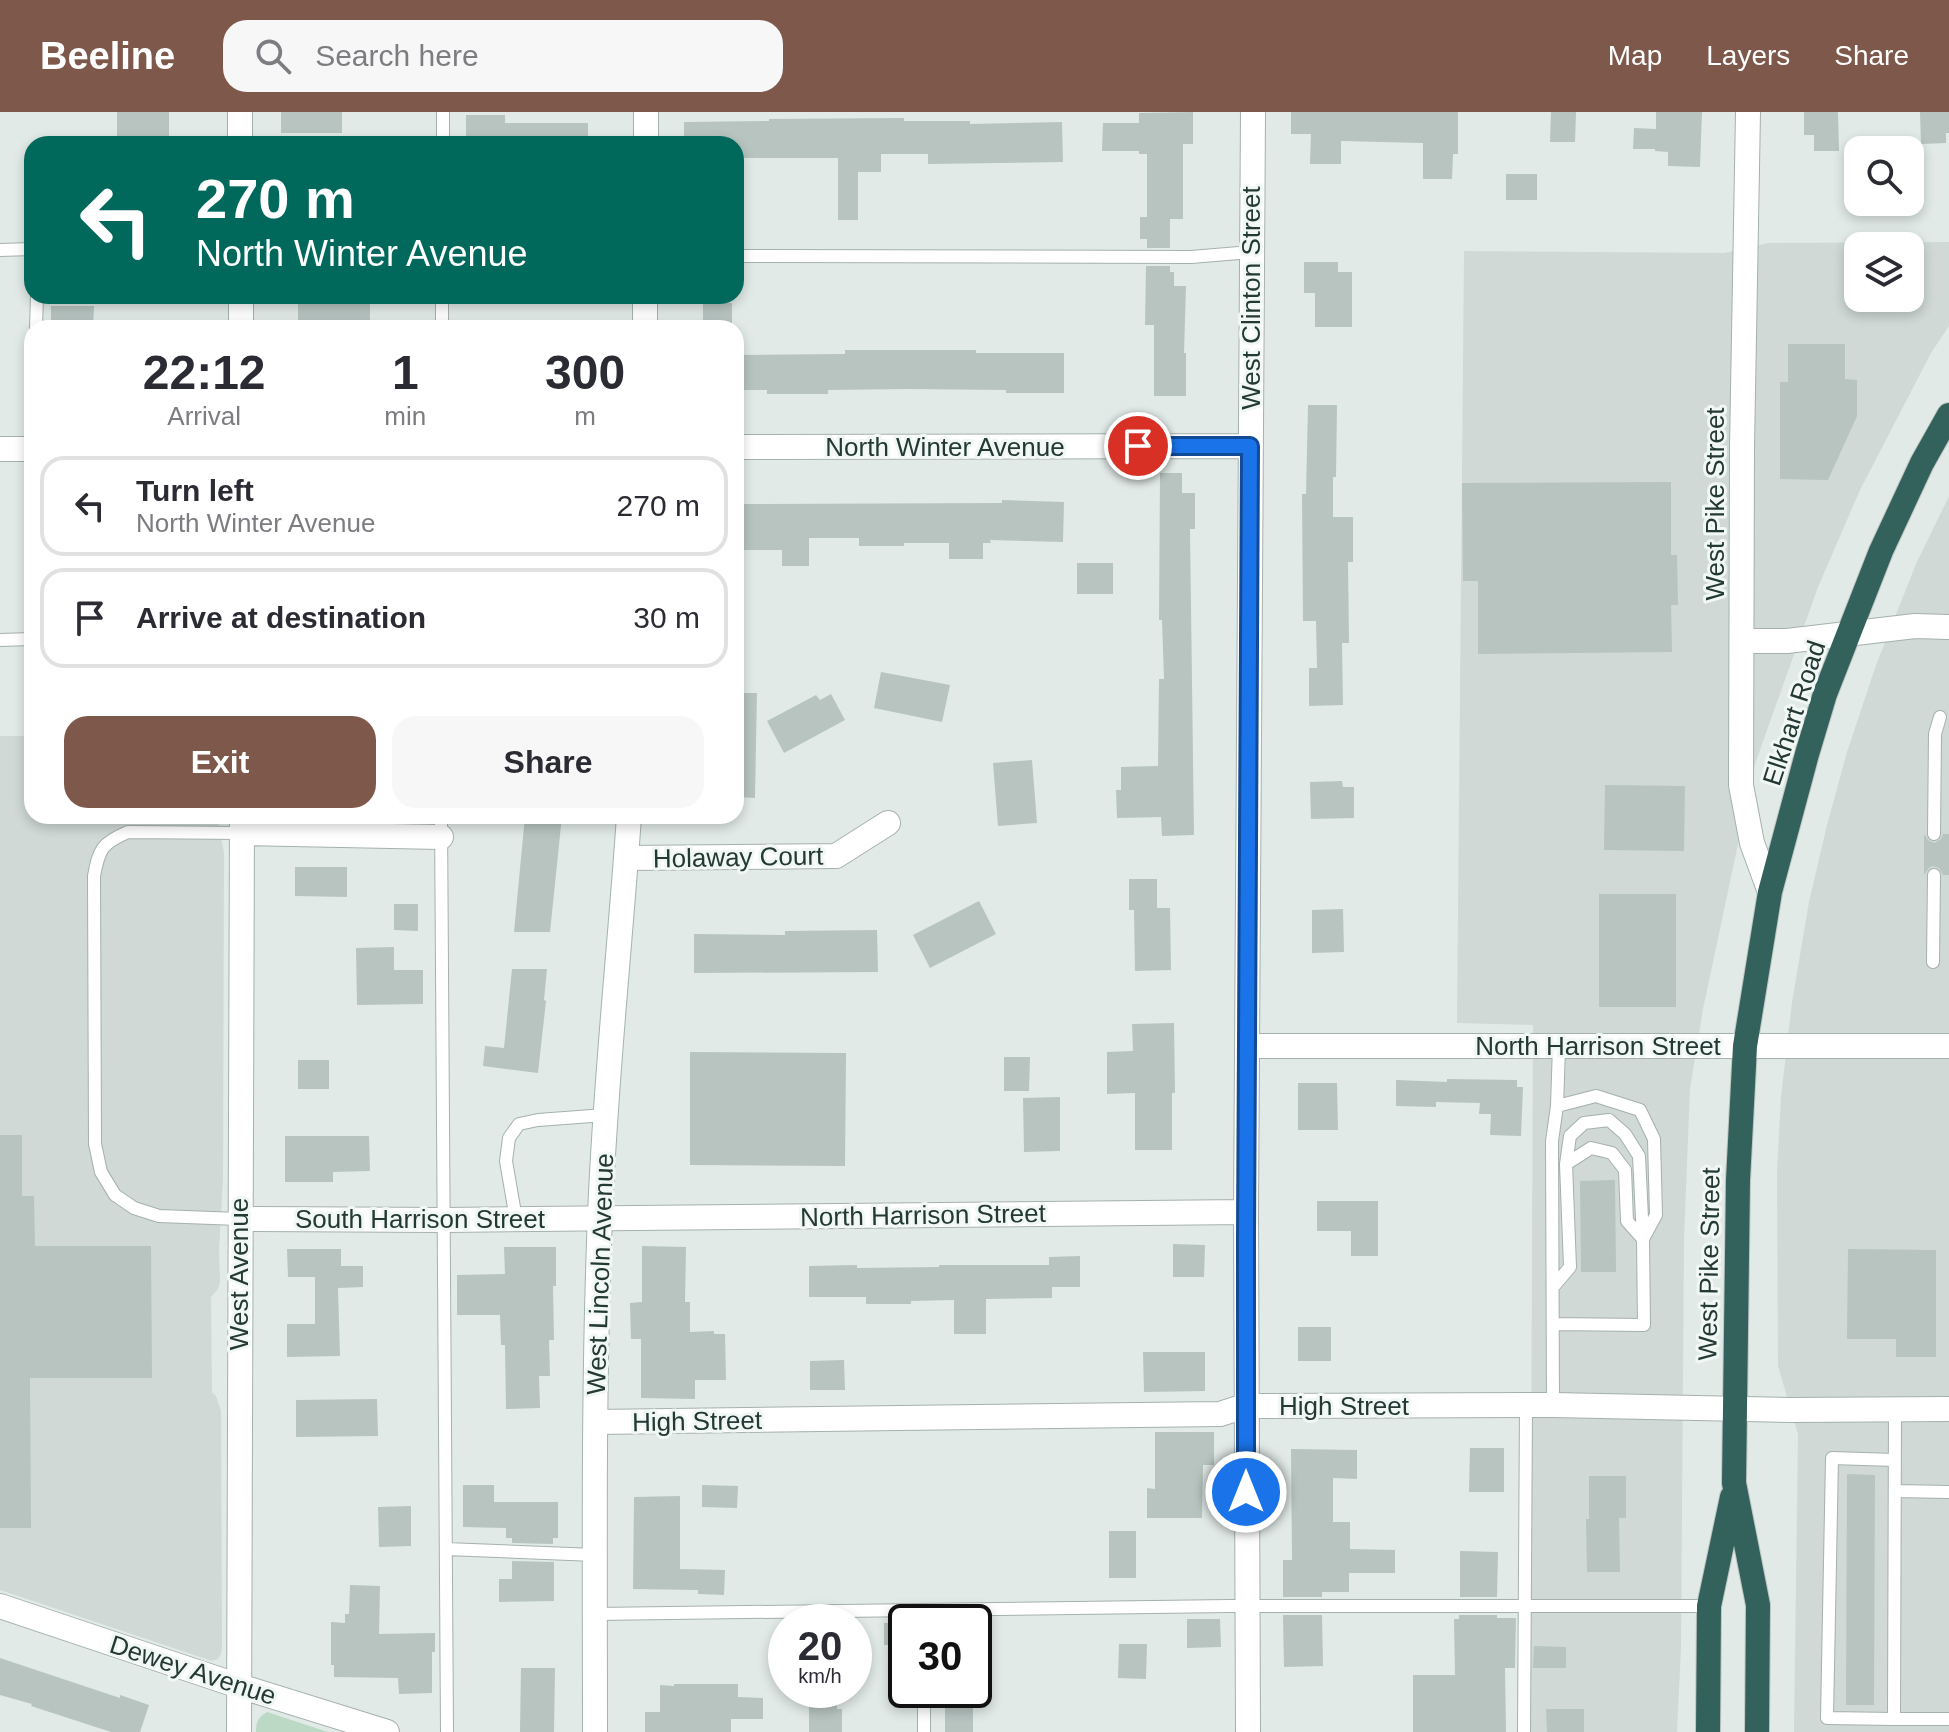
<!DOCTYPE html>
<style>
body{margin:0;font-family:Helvetica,sans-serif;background:#f7f7f7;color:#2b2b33;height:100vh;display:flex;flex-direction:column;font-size:30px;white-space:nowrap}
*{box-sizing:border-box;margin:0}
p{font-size:26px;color:#7c7c81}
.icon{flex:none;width:44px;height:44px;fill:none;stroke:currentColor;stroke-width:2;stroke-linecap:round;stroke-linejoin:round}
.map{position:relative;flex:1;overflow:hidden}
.panel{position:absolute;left:24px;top:208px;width:720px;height:504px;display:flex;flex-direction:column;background:#fff;border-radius:24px;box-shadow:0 4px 12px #0003}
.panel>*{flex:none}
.top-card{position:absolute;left:24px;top:24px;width:720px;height:168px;border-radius:24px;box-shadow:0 4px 12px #0003;background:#00695c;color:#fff;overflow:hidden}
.controls{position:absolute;left:1844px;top:24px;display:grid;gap:16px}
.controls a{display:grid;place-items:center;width:80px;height:80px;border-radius:16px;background:#fff;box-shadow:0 4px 12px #0003;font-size:40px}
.speed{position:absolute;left:768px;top:1492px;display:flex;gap:16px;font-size:40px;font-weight:700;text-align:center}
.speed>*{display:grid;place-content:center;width:104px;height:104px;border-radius:50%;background:#fff;box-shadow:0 4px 12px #0003;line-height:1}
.speed small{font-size:20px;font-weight:400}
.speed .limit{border:4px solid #111;border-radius:12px;background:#fff;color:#111}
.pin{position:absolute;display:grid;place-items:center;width:68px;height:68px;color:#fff;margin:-34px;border:4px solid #fff;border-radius:50%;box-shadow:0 2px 8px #0007}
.me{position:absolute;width:88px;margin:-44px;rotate:0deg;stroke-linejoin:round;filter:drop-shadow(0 0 6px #0008)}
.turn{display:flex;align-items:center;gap:28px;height:168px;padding:0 40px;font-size:36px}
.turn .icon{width:104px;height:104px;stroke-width:2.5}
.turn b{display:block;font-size:56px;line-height:68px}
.eta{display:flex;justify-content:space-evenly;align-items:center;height:136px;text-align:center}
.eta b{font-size:48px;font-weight:700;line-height:56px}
.action{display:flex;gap:16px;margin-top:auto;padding:16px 40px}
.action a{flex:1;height:92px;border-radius:24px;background:#7d584b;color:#fff;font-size:32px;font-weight:700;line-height:92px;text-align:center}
.action a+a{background:#f7f7f7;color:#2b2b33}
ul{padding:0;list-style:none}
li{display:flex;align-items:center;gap:24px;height:100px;margin:0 16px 12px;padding:0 24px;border:4px solid #e1e1e2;border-radius:24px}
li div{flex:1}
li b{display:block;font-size:30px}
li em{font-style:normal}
header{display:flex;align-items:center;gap:48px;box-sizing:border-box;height:112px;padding:0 40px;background:#7d584b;color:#fff}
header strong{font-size:38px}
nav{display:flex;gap:44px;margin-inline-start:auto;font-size:28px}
.search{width:560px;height:72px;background:#f7f7f7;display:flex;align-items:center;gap:20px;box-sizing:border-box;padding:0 28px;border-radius:24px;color:#7c7c81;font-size:30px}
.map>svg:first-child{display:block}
.built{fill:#d0d9d6;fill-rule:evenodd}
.green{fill:#bcd9c6}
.building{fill:#b7c4c0}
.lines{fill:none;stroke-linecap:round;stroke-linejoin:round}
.lane-casing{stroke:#a5b1ae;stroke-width:14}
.street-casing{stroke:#a5b1ae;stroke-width:26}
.secondary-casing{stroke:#a2b4af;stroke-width:26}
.highway-casing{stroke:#bdc4c2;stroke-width:26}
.lane{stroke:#fff;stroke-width:12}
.street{stroke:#fff;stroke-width:24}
.secondary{stroke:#fff;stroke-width:24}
.highway{stroke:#33615b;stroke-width:24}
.route-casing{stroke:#114b97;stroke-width:20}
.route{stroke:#1a73e8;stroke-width:14}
.labels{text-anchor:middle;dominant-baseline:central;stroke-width:6;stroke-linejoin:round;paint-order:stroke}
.street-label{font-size:26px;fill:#243934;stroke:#f1f7f4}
</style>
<header>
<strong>Beeline</strong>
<div class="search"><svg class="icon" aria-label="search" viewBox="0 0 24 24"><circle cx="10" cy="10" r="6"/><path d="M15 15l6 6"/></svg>Search here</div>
<nav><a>Map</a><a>Layers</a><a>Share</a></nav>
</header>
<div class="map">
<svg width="1949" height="1620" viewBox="0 0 1949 1620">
<rect width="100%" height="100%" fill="#e1eae7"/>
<path class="built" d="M1949,130V214L1931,241L1860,378L1818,475L1755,652L1703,897L1690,977L1684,1126L1681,1537L1677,1620H1530L1533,913L1457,911L1464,139L1724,141L1768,131ZM1858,134H1910V186H1858Z
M1949,384V1620H1794L1798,1322L1778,1254L1777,1059L1781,985L1792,890L1809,790L1827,713L1847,640L1876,553L1916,452Z
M0,624H32V704H217L224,741L223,1067L219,1137L220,1170L218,1177L211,1185L212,1280L216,1284L221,1299L222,1535L221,1542L218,1547L212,1549L0,1478Z"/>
<path class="green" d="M267,1600L328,1620H256C256,1610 258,1605 267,1600Z"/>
<path class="building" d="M117,0H169V31L117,30Z
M281,0H342V21H281Z
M1193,0V32H1183V107H1170V136H1147V127H1140V105H1147V42H1139V39H1102L1103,11H1139V1Z
M1291,0H1458V42H1453L1452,67H1423V31L1341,29V52H1310L1311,22H1291Z
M1551,0H1576L1575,30H1550Z
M1656,0H1702L1700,55L1668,54V40L1655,39V37H1633L1634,16L1656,17Z
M1804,0H1838L1839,39H1814V23H1804Z
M1920,0H1949V21H1946V31L1921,32Z
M466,3H505V11H588V32H466Z
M904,6V9H970V12L1062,10L1063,50L928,52V42H881V60H858V108H838V46H736V32H684V10L769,9V7Z
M1506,62H1537V88H1506Z
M1304,150H1338V160H1352V215H1315V181H1304Z
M1146,154H1170V160H1174V174H1186L1184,241H1186V284H1154V213H1145Z
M298,184H336V190H370V216H298Z
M703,191H732V216H703Z
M51,194H94L93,216H51Z
M1788,232H1845V267L1857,268V304L1828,368L1780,367V270H1788Z
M845,238H976V241H1064V281H1006V278L907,277L828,278V282H767V278H736V243L845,242Z
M1308,293H1337L1336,365H1333V405H1353V450H1348L1349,531H1342L1343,593L1309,594V556H1317L1316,509H1303L1302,382H1306Z
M1160,361H1182V381H1195V417H1190L1194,723L1162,724L1161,705L1117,706L1116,678H1121V655L1158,654L1159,567H1164L1162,508H1159Z
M1671,370V443H1677L1678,493H1671L1672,540L1478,542V469H1463L1462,371Z
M1002,388L1064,390L1063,430L990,428L991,431H983V447H949V431H904V434H859V426H809V454H782V438H736V392L1002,391Z
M1077,451H1113V482H1077Z
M881,560L950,573L942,610L874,596Z
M736,581H757L755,686L736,685Z
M831,582L845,608L784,641L767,609L816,583L820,588Z
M1032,648L1037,711L998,714L993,651Z
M1342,669L1343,675H1354V706L1311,707L1310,670Z
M1605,673L1685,674L1684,739L1604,738Z
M525,704H562L550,820H514Z
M1924,722L1929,729L1935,731L1941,727L1943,722H1949V763H1943L1939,756L1933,754L1929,756L1924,763Z
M295,755H347V785L295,784Z
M1129,767H1157V796H1170L1171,858L1135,859L1134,798H1129Z
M1599,782H1676V895H1599Z
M979,789L996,822L930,856L913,823Z
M394,792H418V819L394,818Z
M1343,797L1344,840L1312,841V798Z
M877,818L878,860L694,861V822L785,823V819Z
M394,835V858H423V892L357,893L356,836Z
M512,857H547L544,888L546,889L538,961L483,954L485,934L504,936Z
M1174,911L1175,981H1172V1038H1135V981L1107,982V940L1133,939L1132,912Z
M690,940L846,941L845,1054L690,1053Z
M1004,945H1030L1029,979H1004Z
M298,948H329V977H298Z
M1447,967L1517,968V975H1523L1521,1024L1490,1023L1491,1002H1479L1480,991L1436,990V995L1396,994V968L1447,970Z
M1298,971H1337L1338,1018H1298Z
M1060,985V1039L1024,1040L1023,986Z
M0,1023H22V1084H34L35,1134H151L152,1266H30L31,1416H0Z
M285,1024H369L370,1059L333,1060V1070H285Z
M1615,1068L1616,1160H1581L1580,1069Z
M1317,1089H1378V1144H1351V1119H1317Z
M1173,1132L1205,1133L1204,1165H1173Z
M642,1134L686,1135L685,1190H690V1220L714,1219V1222H725L726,1268H695V1287L641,1286V1227H631L630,1191L642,1190Z
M504,1135H556V1174H553L554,1228H549L550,1264H539L540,1296L506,1297L505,1233H501L500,1203H457V1163L505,1162Z
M287,1137H341V1154H363V1175L338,1176L340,1244L287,1245V1212H315V1165H288Z
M1848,1137L1936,1138V1245H1896V1227H1847Z
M1080,1144V1175H1052V1186L986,1187V1222H954V1188L911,1189V1192H866V1185H809V1154L857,1153V1156L939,1155V1153H1049V1145Z
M1298,1215H1331V1249H1298Z
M1143,1240H1205V1279L1144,1280Z
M844,1248L845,1278H810V1249Z
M377,1287L378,1324L296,1325V1288Z
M1155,1320H1214V1353H1203L1202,1406H1147V1376L1155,1377Z
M1470,1336H1504V1380H1469Z
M1291,1337L1357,1338V1367L1333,1366V1410H1350V1437L1395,1438V1461H1349V1480H1322V1485H1283V1448H1292Z
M1847,1362L1875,1363L1874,1593H1846Z
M1589,1364H1626V1406H1619L1620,1460H1587L1586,1407H1589Z
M463,1373H494V1390H558V1426H553V1432L512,1431V1426H506V1416L463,1415Z
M702,1373L738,1374L737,1396L702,1395Z
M680,1384V1457L725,1458L724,1483L698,1482V1478L633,1477L634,1385Z
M411,1394V1434L379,1435L378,1395Z
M1109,1419H1136V1466H1109Z
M1460,1439L1498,1440L1497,1485H1460Z
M512,1449L554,1450V1489L499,1490V1467H512Z
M350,1473L380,1474L379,1522L435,1521V1540H432V1581L399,1582L398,1566L334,1565V1553H331V1510L345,1511V1502H349Z
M1283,1503H1322L1323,1554L1284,1555Z
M1459,1503H1497V1506H1516L1515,1556H1505L1506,1620H1413V1563H1455L1454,1507H1459Z
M1187,1507H1220L1221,1535L1187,1536Z
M884,1511H906V1533H884Z
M1119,1532H1147L1146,1567L1118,1566Z
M1534,1534L1566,1535V1556H1533Z
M0,1546L120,1586V1583L149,1593L140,1620H111L31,1594L32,1592L0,1583Z
M521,1556H555L554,1620H520Z
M674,1572H738V1585L763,1586V1607H731V1620H645V1600H660V1573L674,1574Z
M809,1578H837V1597H842V1620H809Z
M945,1578H973V1620H945Z
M1546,1597H1584V1620H1547Z"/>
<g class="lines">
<defs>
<path id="lane" d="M443,32V0
M0,138L32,137
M736,144L1191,145L1251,140
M36,216L37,184
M442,216V184
M0,528L32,527
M441,704L447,1620
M1934,722L1935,622L1940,605
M1933,850L1934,763
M1557,994L1559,935
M1566,1052L1570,1024L1584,1011L1609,1008L1625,1022L1639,1044L1643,1127
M239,1107L159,1104L134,1096L115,1083L101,1060L95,1032L94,764C99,737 102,731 128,720L242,721
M516,1107L506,1049L509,1026L519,1012L538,1008L605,1003
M1553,1175L1570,1155L1566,1052L1591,1036L1612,1041L1625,1058L1627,1109L1643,1127
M1553,1212L1644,1213L1643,1127L1656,1103L1654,1027L1640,998L1596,984L1557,994L1552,1029L1553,1293
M1895,1297L1894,1607H1949
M1895,1379L1949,1380
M446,1437L595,1443
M595,1502L1230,1494H1709
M1894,1607L1827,1606L1832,1346L1895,1348
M924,1620V1578
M1524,1620L1526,1294"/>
<path id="street" d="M240,0V32
M1748,0L1742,335L1741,673L1752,731L1770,780
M241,184V216
M736,335L1250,334
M0,337H32
M1742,529H1787L1915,514L1949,515
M242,721L441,725
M626,746L836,744L888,711
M1247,934H1949
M239,1107L445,1108L1246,1100
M596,1310L1220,1302L1245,1294L1553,1293L1790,1298L1949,1297
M0,1494L239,1574L387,1620
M239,1620L242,704
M1248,1620L1246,1100L1253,0"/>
<path id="secondary" d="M646,32V0
M645,216V184
M595,1620C595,1448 593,1276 600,1104C605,970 620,837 629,704"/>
<path id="highway" d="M1708,1620L1709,1494L1732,1385
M1757,1620L1758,1493L1734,1371L1738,1068L1745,934L1770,780L1807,642L1825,582L1881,439L1922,351L1949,303"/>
</defs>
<use href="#lane" class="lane-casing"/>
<use href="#street" class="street-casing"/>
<use href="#secondary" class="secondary-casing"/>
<use href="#highway" class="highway-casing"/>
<use href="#lane" class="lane"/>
<use href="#street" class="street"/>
<use href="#secondary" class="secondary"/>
<use href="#highway" class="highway"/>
</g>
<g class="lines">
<defs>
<path id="route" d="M1138,334H1250L1246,1127V1380"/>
</defs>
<use href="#route" class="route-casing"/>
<use href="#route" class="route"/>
</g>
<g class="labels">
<g class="street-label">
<text transform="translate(1251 186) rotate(-90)">West Clinton Street</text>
<text x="945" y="335">North Winter Avenue</text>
<text transform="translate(1715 392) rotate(-90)">West Pike Street</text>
<text transform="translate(1794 601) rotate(-72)">Elkhart Road</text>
<text transform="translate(738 745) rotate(-1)">Holaway Court</text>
<text x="1598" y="934">North Harrison Street</text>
<text transform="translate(923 1103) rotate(-1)">North Harrison Street</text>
<text x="420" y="1107">South Harrison Street</text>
<text transform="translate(1709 1152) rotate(-89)">West Pike Street</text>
<text transform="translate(239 1162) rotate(-90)">West Avenue</text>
<text transform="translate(600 1162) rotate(-88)">West Lincoln Avenue</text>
<text x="1344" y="1294">High Street</text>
<text transform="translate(697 1309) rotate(-1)">High Street</text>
<text transform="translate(193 1558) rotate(18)">Dewey Avenue</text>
</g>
</g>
</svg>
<div class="controls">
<a><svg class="icon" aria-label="search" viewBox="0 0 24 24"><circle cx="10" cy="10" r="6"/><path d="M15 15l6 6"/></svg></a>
<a><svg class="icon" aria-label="layers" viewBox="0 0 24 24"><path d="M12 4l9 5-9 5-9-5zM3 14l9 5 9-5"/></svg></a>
</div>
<div class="speed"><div>20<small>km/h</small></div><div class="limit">30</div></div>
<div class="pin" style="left:1138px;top:334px;background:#d93025"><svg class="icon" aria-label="arrive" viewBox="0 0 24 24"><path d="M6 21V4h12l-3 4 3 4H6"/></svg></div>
<svg class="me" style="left:1246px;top:1380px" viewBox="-20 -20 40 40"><circle r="17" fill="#1a73e8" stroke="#fff" stroke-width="3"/><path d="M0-11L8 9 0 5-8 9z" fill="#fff"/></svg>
<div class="top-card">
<div class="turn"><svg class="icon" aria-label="left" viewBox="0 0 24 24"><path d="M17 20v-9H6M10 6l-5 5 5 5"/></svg><div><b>270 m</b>North Winter Avenue</div></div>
</div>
<section class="panel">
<div class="eta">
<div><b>22:12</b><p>Arrival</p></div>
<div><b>1</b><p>min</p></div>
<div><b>300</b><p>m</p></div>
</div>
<ul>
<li><svg class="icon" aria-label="left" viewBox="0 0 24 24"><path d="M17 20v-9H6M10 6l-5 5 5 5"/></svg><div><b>Turn left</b><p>North Winter Avenue</p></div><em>270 m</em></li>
<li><svg class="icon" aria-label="arrive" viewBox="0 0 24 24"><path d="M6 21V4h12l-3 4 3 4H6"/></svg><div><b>Arrive at destination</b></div><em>30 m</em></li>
</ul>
<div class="action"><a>Exit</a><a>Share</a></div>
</section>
</div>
